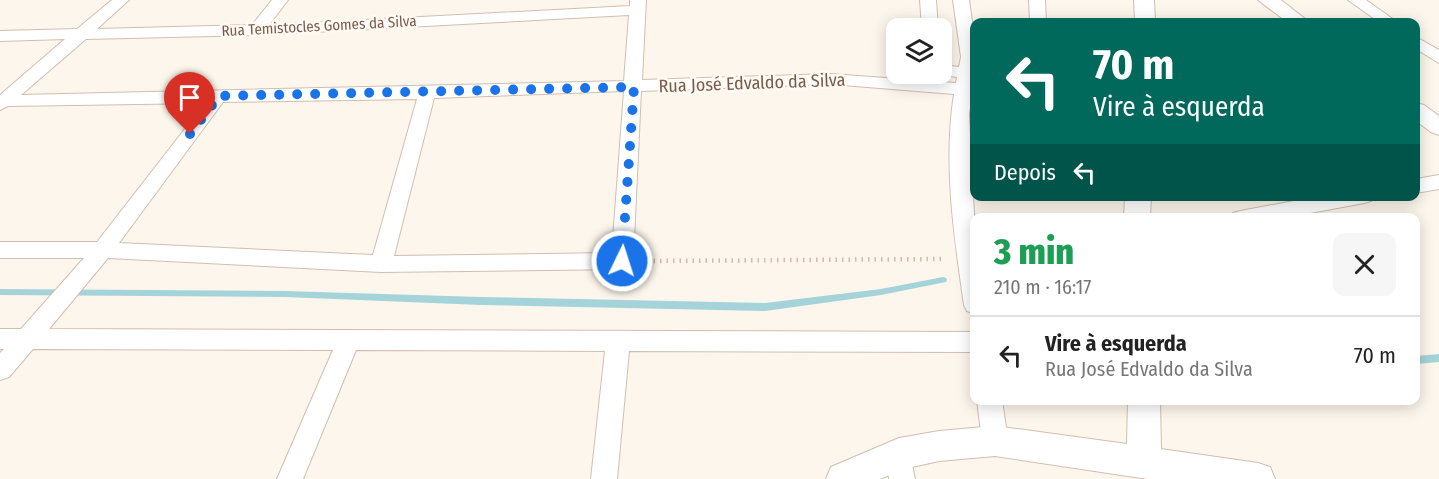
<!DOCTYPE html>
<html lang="pt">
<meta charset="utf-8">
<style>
body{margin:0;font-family:"Fira Sans Condensed",sans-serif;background:#f6f6f6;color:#222;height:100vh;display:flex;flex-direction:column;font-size:22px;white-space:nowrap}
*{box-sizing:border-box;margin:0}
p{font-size:20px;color:#767676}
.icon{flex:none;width:33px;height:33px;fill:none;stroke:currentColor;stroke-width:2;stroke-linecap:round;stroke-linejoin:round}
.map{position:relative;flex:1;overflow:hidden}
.details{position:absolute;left:970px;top:213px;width:450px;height:192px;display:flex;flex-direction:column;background:#fff;border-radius:12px;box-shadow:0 3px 15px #0003}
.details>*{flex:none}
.guide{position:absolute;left:970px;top:18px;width:450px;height:183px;border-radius:12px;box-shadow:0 3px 15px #0003;background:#00695c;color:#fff;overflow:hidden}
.tools{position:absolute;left:886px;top:18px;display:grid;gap:12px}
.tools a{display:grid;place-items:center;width:66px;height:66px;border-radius:12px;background:#fff;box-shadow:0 3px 15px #0003;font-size:30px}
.pin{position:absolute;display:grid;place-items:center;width:51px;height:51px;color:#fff;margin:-62px -26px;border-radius:50% 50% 50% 0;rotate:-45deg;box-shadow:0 0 6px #0007}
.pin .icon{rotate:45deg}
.me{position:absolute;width:66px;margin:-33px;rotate:4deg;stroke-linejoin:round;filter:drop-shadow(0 0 4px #0008)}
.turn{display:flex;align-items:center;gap:21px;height:126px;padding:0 24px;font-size:27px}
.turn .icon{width:78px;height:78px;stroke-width:2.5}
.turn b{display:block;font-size:42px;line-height:51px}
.then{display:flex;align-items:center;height:57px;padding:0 24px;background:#0003;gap:12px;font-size:22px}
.round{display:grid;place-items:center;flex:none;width:63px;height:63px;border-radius:12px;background:#f6f6f6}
.summary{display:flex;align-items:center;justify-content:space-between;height:102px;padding:0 24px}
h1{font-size:36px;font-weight:800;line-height:45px;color:#1e9e55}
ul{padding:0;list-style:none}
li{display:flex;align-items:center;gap:18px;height:78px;padding:0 24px;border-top:2px solid #e0e0e0}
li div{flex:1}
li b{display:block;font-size:22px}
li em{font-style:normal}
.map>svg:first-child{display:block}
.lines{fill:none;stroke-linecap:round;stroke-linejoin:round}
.stream{fill:#a5d3da;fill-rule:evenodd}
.minor-casing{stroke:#d1beb0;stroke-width:2}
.tertiary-casing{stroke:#d1beb0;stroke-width:2}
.path{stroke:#d9b8a5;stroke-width:4.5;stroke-dasharray:1.5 5;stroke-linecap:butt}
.minor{fill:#fff;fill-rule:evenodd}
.tertiary{fill:#fff;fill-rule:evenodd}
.route{stroke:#1a73e8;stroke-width:10;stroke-dasharray:0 18}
.labels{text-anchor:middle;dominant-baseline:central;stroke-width:5;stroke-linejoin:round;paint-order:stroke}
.far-street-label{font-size:15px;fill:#7a5c4d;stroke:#fffaf3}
.street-label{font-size:18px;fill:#7a5c4d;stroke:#fffaf3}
</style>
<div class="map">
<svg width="1439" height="479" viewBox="0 0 1439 479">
<rect width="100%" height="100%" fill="#fdf6ec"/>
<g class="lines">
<path class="stream" d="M943,277L946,278L947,280L946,282L881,295L765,311L481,305L285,297L0,295V289L285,291L481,297L765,303L881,289Z
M1439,354V362L1416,364V356Z"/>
<defs>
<path id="minor" d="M112,0H129L97,29L252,25L272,0H288L269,25L630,6V0H646L642,80L830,74L956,83L957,77L936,74H942V65L959,67L961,57L953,0H969L975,42V79L969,114L975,234V314L967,311L964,305C954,236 943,163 954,94L830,84L641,91L633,261L630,267L622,269L381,272L108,258L49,329L975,332V352L629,351L617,479H591L605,351L356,350L303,479H277L333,350L33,349L9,377L0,380V353L4,349H0V329H21L84,258H0V242H97L205,103L8,106L0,110V95L65,39L0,41V31L77,29ZM629,15L624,81L21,95L86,39L257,35ZM624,91L612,253L394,256L434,98ZM417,99L373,255L119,243L223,102Z
M920,0H936L938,28H922Z
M1029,0H1045L1046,22H1030Z
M1348,0H1366L1397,22H1379Z
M1416,37L1439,50V63L1416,49Z
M1439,175V189L1416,193V179Z
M1321,196H1374L1371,201L1364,203L1284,218H1230L1233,213L1240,211Z
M977,400H1002L1008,441L1004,449L995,453L986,449L982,441Z
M899,442L908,445L915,479H889L886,454L890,445Z"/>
<path id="tertiary" d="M1134,0H1154L1155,22H1135Z
M1258,0H1281L1309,22H1287Z
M1416,103L1424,105L1439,116V135L1431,132L1416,121Z
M1125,196H1151L1150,218H1124Z
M1128,400H1160L1161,449L1258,463L1270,467L1275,479H1148L995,456L939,461L903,469L880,479H826L831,467L899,438L939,431L995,426L1127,444Z"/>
</defs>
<use href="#minor" class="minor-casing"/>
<use href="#tertiary" class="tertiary-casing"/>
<path class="path" d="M647,261L945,259"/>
<use href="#minor" class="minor"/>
<use href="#tertiary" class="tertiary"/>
</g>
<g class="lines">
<path class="route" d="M190,134L219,96L634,87L622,261"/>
</g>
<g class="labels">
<g class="far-street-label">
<text transform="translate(319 26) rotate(-3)">Rua Temistocles Gomes da Silva</text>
</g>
<g class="street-label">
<text transform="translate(752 83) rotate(-2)">Rua José Edvaldo da Silva</text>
</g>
</g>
</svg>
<div class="tools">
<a><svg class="icon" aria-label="layers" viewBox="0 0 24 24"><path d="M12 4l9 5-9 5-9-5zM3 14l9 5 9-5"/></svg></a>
</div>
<div class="pin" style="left:190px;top:134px;background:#d93025"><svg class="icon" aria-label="arrive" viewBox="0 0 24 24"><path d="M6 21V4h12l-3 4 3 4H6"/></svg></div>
<svg class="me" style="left:622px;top:261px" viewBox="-20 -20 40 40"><circle r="17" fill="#1a73e8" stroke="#fff" stroke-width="3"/><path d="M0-11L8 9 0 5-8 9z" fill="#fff"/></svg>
<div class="guide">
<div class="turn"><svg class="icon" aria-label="left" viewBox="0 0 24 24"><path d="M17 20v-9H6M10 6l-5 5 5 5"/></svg><div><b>70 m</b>Vire à esquerda</div></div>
<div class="then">Depois<svg class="icon" aria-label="left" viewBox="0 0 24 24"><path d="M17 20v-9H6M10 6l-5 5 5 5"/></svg></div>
</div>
<section class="details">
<div class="summary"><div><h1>3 min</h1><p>210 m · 16:17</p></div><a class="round"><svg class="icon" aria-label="close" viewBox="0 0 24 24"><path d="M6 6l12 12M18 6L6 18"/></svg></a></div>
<ul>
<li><svg class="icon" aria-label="left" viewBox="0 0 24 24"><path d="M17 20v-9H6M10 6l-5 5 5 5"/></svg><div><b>Vire à esquerda</b><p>Rua José Edvaldo da Silva</p></div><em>70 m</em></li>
</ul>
</section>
</div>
